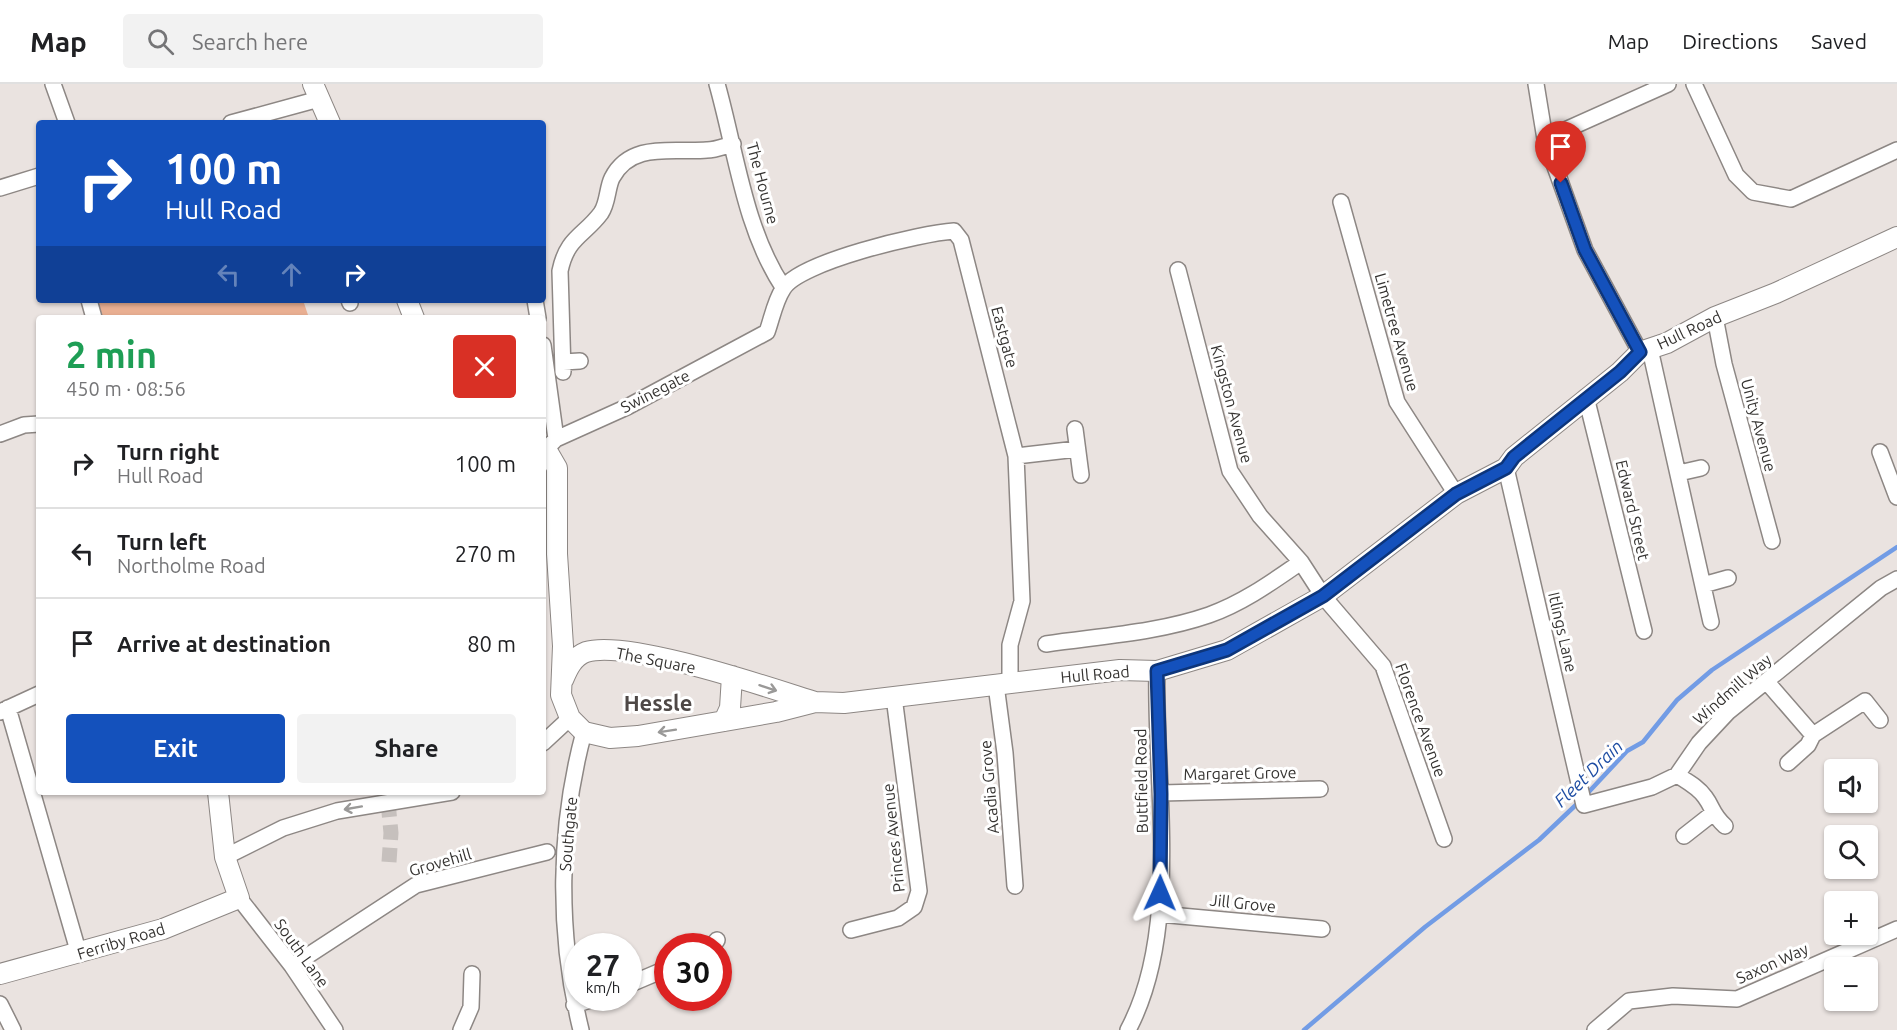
<!DOCTYPE html>
<meta charset="utf-8">
<style>
body{margin:0;font-family:Ubuntu,sans-serif;background:#f2f2f2;color:#202124;height:100vh;display:flex;flex-direction:column;font-size:22px;white-space:nowrap}
*{box-sizing:border-box;margin:0}
p{font-size:20px;color:#757577}
.icon{flex:none;width:33px;height:33px;fill:none;stroke:currentColor;stroke-width:2;stroke-linecap:round;stroke-linejoin:round}
.map{position:relative;flex:1;overflow:hidden}
.details{position:absolute;left:36px;top:231px;width:510px;height:480px;display:flex;flex-direction:column;background:#fff;border-radius:6px;box-shadow:0 2px 4px #0004}
.details>*{flex:none}
.banner{position:absolute;left:36px;top:36px;width:510px;height:183px;border-radius:6px;box-shadow:0 2px 4px #0004;background:#1451bc;color:#fff;overflow:hidden}
.tools{position:absolute;left:1824px;top:675px;display:grid;gap:12px}
.tools a{display:grid;place-items:center;width:54px;height:54px;border-radius:6px;background:#fff;box-shadow:0 2px 4px #0004;font-size:30px}
.speed{position:absolute;left:564px;top:849px;display:flex;gap:12px;font-size:30px;font-weight:700;text-align:center}
.speed>*{display:grid;place-content:center;width:78px;height:78px;border-radius:50%;background:#fff;box-shadow:0 2px 4px #0004;line-height:1}
.speed small{font-size:15px;font-weight:400}
.speed .limit{border:9px solid #d22;background:#fff;color:#111}
.pin{position:absolute;display:grid;place-items:center;width:51px;height:51px;color:#fff;margin:-62px -26px;border-radius:50% 50% 50% 0;rotate:-45deg;box-shadow:0 0 6px #0007}
.pin .icon{rotate:45deg}
.me{position:absolute;width:66px;margin:-33px;rotate:1deg;stroke-linejoin:round;filter:drop-shadow(0 0 4px #0008)}
.turn{display:flex;align-items:center;gap:21px;height:126px;padding:0 30px;font-size:27px}
.turn .icon{width:78px;height:78px;stroke-width:2.5}
.turn b{display:block;font-size:42px;line-height:51px}
.lanes{display:flex;align-items:center;height:57px;padding:0 30px;background:#0003;justify-content:center;gap:30px;direction:ltr}
.lanes .off{opacity:.35}
.round{display:grid;place-items:center;flex:none;width:63px;height:63px;border-radius:6px;background:#f2f2f2}
.summary{display:flex;align-items:center;justify-content:space-between;height:102px;padding:0 30px}
h1{font-size:36px;font-weight:700;line-height:45px;color:#1e9e55}
.primary-button{display:flex;gap:12px;margin-top:auto;padding:12px 30px}
.primary-button a{flex:1;height:69px;border-radius:6px;background:#1451bc;color:#fff;font-size:24px;font-weight:700;line-height:69px;text-align:center}
.primary-button a+a{background:#f2f2f2;color:#202124}
ul{padding:0;list-style:none}
li{display:flex;align-items:center;gap:18px;height:90px;padding:0 30px;border-top:2px solid #e0e0e0}
li div{flex:1}
li b{display:block;font-size:22px}
li em{font-style:normal}
header{display:flex;align-items:center;gap:36px;box-sizing:border-box;height:84px;padding:0 30px;background:#fff;border-bottom:2px solid #e0e0e0}
header strong{font-size:28px}
nav{display:flex;gap:33px;margin-inline-start:auto;font-size:21px}
.search{width:420px;height:54px;background:#f2f2f2;display:flex;align-items:center;gap:15px;box-sizing:border-box;padding:0 21px;border-radius:6px;color:#757577;font-size:22px}
.map>svg:first-child{display:block}
.green{fill:#e9af92}
.lines{fill:none;stroke-linecap:round;stroke-linejoin:round}
.stream{stroke:#729ce5;stroke-width:4.5}
.street-tunnel{stroke:#c6c0bd;stroke-width:15;stroke-dasharray:15 8;stroke-linecap:butt}
.street-casing{stroke:#8d8784;stroke-width:18}
.secondary-casing{stroke:#8d8784;stroke-width:22}
.street{stroke:#fff;stroke-width:15}
.secondary{stroke:#fff;stroke-width:20}
.oneway{stroke:#9a9998}
.route-casing{stroke:#0d357a;stroke-width:15}
.route{stroke:#1451bc;stroke-width:10}
.labels{text-anchor:middle;dominant-baseline:central;stroke-width:6;stroke-linejoin:round;paint-order:stroke}
.street-label{font-size:16px;fill:#353331;stroke:#fff}
.water-label{font-size:18px;font-style:italic;fill:#1e4da3;stroke:#fff}
.district-label{font-size:22px;font-weight:bold;fill:#4e4846;stroke:#fff}
</style>
<header>
<strong>Map</strong>
<div class="search"><svg class="icon" aria-label="search" viewBox="0 0 24 24"><circle cx="10" cy="10" r="6"/><path d="M15 15l6 6"/></svg>Search here</div>
<nav><a>Map</a><a>Directions</a><a>Saved</a></nav>
</header>
<div class="map">
<svg width="1897" height="946" viewBox="0 0 1897 946">
<rect width="100%" height="100%" fill="#eae3e0"/>
<path class="green" d="M97,216H303L309,234H102Z"/>
<g class="lines">
<path class="stream" d="M1585,712L1627,667L1643,658L1677,616L1712,586L1897,463
M1304,946L1425,843L1539,756L1579,718"/>
<path class="street-tunnel" d="M388,718L391,749L389,778"/>
<defs>
<path id="street" d="M53,0L67,39
M717,0C736,67 744,144 783,203
M1536,0L1545,55L1585,166L1640,268
M1694,0L1736,91L1753,108L1791,115L1897,66
M231,39L319,15
M1545,55L1668,0
M0,104L39,92
M1341,118L1397,318L1456,410
M1178,186L1230,387L1260,432L1301,478L1323,512L1383,582L1444,755
M89,216L94,234
M349,216L350,219
M535,216L538,234
M1715,233L1724,280L1772,457
M543,261L556,355
M1650,265L1711,538
M563,278L580,277
M563,288L560,187C567,153 584,152 601,129C608,119 607,104 612,94C631,57 673,69 707,66C716,66 725,62 733,60
M1586,313L1644,547
M1075,345L1081,391
M0,350L24,341L39,340
M546,365L556,355L627,323L767,248C772,234 775,217 783,205C798,178 922,149 954,147L961,156L1016,372L1022,517L1010,561V599
M1880,368L1897,413
M1016,372L1077,365
M1506,384L1584,721L1652,703L1677,691L1699,659L1728,628L1881,504L1897,495
M1679,389L1701,384
M1703,501L1728,494
M1046,560C1100,552 1157,549 1209,531C1243,519 1272,498 1301,478
M1767,598L1813,651
M996,601L1005,669L1015,802
M8,624L79,870
M0,628L39,610
M543,659L570,634
M1788,679L1808,661L1813,651L1865,617L1880,636
M1677,691C1688,698 1698,703 1705,713C1714,725 1711,729 1725,742
M1161,709L1320,705
M1684,752L1712,730
M225,773L283,744L337,727L452,708
M239,814L292,882L335,946
M1159,830L1322,845
M851,846L898,834L914,823L919,807L894,613
M713,862L717,856
M292,882L416,801L547,768
M628,901L668,884
M0,920L13,946
M574,921L597,914
M461,946L471,923L472,890
M581,946C557,849 558,744 584,648
M1128,946C1182,845 1154,698 1157,587
M1595,946L1629,917L1673,912L1737,915L1897,845"/>
<path id="secondary" d="M313,0L330,39
M407,216L414,234
M543,365H546L557,384V470L563,562L561,611L570,634L584,648L610,654L638,652L776,628L815,618L844,619L1120,586L1157,587L1227,566L1323,512L1456,410L1506,384L1514,373L1620,288L1640,268L1667,259L1715,233L1776,209L1897,153
M563,596C568,584 573,573 586,568C627,555 770,604 815,618
M724,637L730,624L732,592
M0,890L163,845L239,814L225,773L218,708"/>
</defs>
<use href="#street" class="street-casing"/>
<use href="#secondary" class="secondary-casing"/>
<use href="#street" class="street"/>
<use href="#secondary" class="secondary"/>
</g>
<defs><path id="oneway-shaft" d="M-6 0H5M1.5-3L5.5 0L1.5 3" fill="none" stroke-width="1.6" stroke-linecap="round" stroke-linejoin="round" transform="scale(1.5)"/></defs>
<g class="oneway">
<use href="#oneway-shaft" transform="translate(768 604) rotate(18)"/>
<use href="#oneway-shaft" transform="translate(667 647) rotate(171)"/>
<use href="#oneway-shaft" transform="translate(353 724) rotate(170)"/>
</g>
<g class="lines">
<defs>
<path id="route" d="M1160,809L1161,710L1157,587L1227,566L1323,512L1456,410L1506,384L1514,373L1620,288L1640,268L1585,166L1561,99"/>
</defs>
<use href="#route" class="route-casing"/>
<use href="#route" class="route"/>
</g>
<g class="labels">
<g class="street-label">
<text transform="translate(763 99) rotate(75)">The Hourne</text>
<text transform="translate(1689 246) rotate(-25)">Hull Road</text>
<text transform="translate(1397 248) rotate(74)">Limetree Avenue</text>
<text transform="translate(1005 253) rotate(75)">Eastgate</text>
<text transform="translate(655 307) rotate(-27)">Swinegate</text>
<text transform="translate(1232 320) rotate(75)">Kingston Avenue</text>
<text transform="translate(1759 341) rotate(75)">Unity Avenue</text>
<text transform="translate(1633 426) rotate(77)">Edward Street</text>
<text transform="translate(1563 548) rotate(77)">Itlings Lane</text>
<text transform="translate(656 576) rotate(11)">The Square</text>
<text transform="translate(1095 590) rotate(-5)">Hull Road</text>
<text transform="translate(1732 605) rotate(-41)">Windmill Way</text>
<text transform="translate(1421 636) rotate(70)">Florence Avenue</text>
<text transform="translate(1240 689) rotate(-1)">Margaret Grove</text>
<text transform="translate(1141 697) rotate(-91)">Buttfield Road</text>
<text transform="translate(989 703) rotate(-95)">Acadia Grove</text>
<text transform="translate(568 750) rotate(-85)">Southgate</text>
<text transform="translate(893 754) rotate(-96)">Princes Avenue</text>
<text transform="translate(440 778) rotate(-16)">Grovehill</text>
<text transform="translate(1243 819) rotate(6)">Jill Grove</text>
<text transform="translate(121 857) rotate(-17)">Ferriby Road</text>
<text transform="translate(302 869) rotate(54)">South Lane</text>
<text transform="translate(1772 879) rotate(-24)">Saxon Way</text>
</g>
<g class="water-label">
<text transform="translate(1588 689) rotate(-44)">Fleet Drain</text>
</g>
<g class="district-label">
<text x="658" y="618">Hessle</text>
</g>
</g>
</svg>
<div class="tools">
<a><svg class="icon" aria-label="sound" viewBox="0 0 24 24"><path d="M4 9h4l5-4v14l-5-4H4zM17 9q2 3 0 6"/></svg></a>
<a><svg class="icon" aria-label="search" viewBox="0 0 24 24"><circle cx="10" cy="10" r="6"/><path d="M15 15l6 6"/></svg></a>
<a>+</a>
<a>−</a>
</div>
<div class="speed"><div>27<small>km/h</small></div><div class="limit">30</div></div>
<div class="pin" style="left:1561px;top:99px;background:#d93025"><svg class="icon" aria-label="arrive" viewBox="0 0 24 24"><path d="M6 21V4h12l-3 4 3 4H6"/></svg></div>
<svg class="me" style="left:1160px;top:809px" viewBox="-20 -20 40 40"><path d="M0-17L14 15 0 8-14 15z" fill="#1451bc" stroke="#fff" stroke-width="4"/></svg>
<div class="banner">
<div class="turn"><svg class="icon" aria-label="right" viewBox="0 0 24 24"><path d="M7 20v-9h11M14 6l5 5-5 5"/></svg><div><b>100 m</b>Hull Road</div></div>
<div class="lanes"><svg class="icon off" aria-label="left" viewBox="0 0 24 24"><path d="M17 20v-9H6M10 6l-5 5 5 5"/></svg><svg class="icon off" aria-label="ahead" viewBox="0 0 24 24"><path d="M12 20V5M6 11l6-6 6 6"/></svg><svg class="icon" aria-label="right" viewBox="0 0 24 24"><path d="M7 20v-9h11M14 6l5 5-5 5"/></svg></div>
</div>
<section class="details">
<div class="summary"><div><h1>2 min</h1><p>450 m · 08:56</p></div><a class="round" style="background:#d93025;color:#fff"><svg class="icon" aria-label="close" viewBox="0 0 24 24"><path d="M6 6l12 12M18 6L6 18"/></svg></a></div>
<ul>
<li><svg class="icon" aria-label="right" viewBox="0 0 24 24"><path d="M7 20v-9h11M14 6l5 5-5 5"/></svg><div><b>Turn right</b><p>Hull Road</p></div><em>100 m</em></li>
<li><svg class="icon" aria-label="left" viewBox="0 0 24 24"><path d="M17 20v-9H6M10 6l-5 5 5 5"/></svg><div><b>Turn left</b><p>Northolme Road</p></div><em>270 m</em></li>
<li><svg class="icon" aria-label="arrive" viewBox="0 0 24 24"><path d="M6 21V4h12l-3 4 3 4H6"/></svg><div><b>Arrive at destination</b></div><em>80 m</em></li>
</ul>
<div class="primary-button"><a>Exit</a><a>Share</a></div>
</section>
</div>
